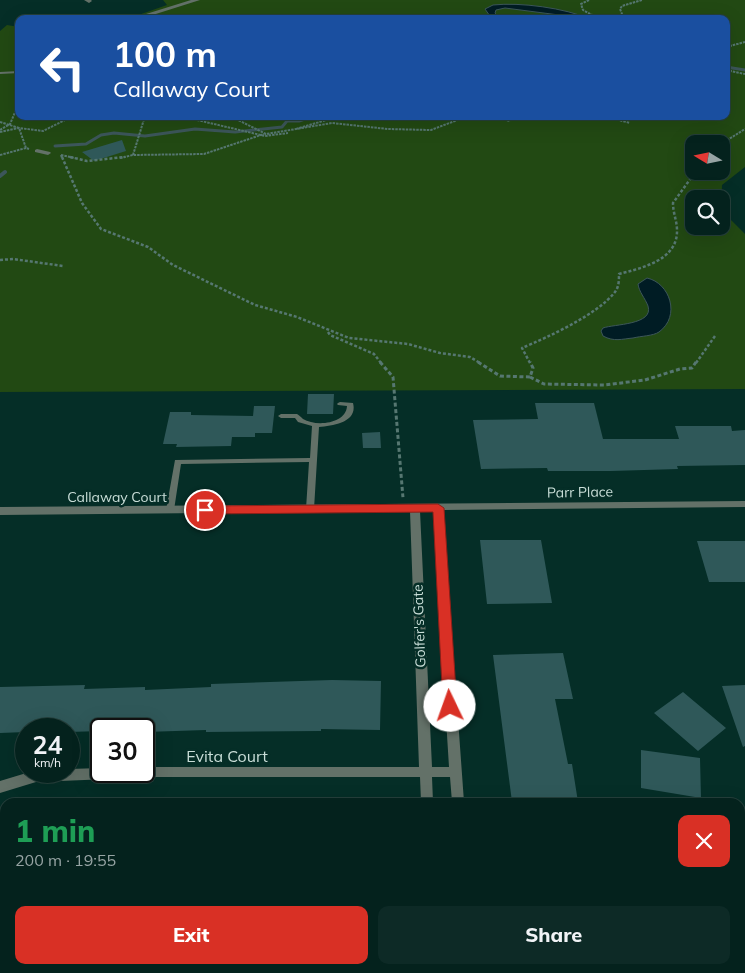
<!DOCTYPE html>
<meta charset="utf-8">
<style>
body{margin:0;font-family:Mulish,sans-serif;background:#0d2a26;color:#f1f3f6;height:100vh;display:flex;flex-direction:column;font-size:19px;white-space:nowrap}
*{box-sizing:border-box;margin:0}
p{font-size:16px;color:#97a4a4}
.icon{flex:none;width:28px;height:28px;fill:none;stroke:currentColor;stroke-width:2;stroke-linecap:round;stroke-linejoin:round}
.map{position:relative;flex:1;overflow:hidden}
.panel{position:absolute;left:0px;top:798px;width:745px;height:176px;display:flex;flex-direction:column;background:#04221d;border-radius:15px 15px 0 0;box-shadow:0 5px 20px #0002,0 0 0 1px #253f3b}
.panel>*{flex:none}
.guide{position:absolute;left:15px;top:15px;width:715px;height:105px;border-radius:10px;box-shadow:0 5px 20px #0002,0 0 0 1px #253f3b;background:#1a4fa0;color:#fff;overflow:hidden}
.needle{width:32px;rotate:280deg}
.tools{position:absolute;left:685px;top:135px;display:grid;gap:10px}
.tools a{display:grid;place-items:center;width:45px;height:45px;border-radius:10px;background:#04221d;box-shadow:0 5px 20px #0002,0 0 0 1px #253f3b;font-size:25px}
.speed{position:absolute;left:15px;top:718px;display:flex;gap:10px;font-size:25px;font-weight:700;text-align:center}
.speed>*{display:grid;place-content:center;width:65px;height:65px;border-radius:50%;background:#04221d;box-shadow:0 5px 20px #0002,0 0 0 1px #253f3b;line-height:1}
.speed small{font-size:12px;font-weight:400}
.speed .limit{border:2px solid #111;border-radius:8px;background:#fff;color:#111}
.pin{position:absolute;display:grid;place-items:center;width:42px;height:42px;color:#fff;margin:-21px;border:2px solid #fff;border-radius:50%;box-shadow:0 1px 5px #0007}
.me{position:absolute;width:55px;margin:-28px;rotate:357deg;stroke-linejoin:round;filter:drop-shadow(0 0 4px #0008)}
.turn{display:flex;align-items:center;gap:18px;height:105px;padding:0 15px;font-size:22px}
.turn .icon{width:65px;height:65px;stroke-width:2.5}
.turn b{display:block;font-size:35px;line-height:42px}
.round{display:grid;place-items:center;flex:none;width:52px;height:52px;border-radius:10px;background:#0d2a26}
.overview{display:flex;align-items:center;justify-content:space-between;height:85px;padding:0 15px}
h1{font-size:30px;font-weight:800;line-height:38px;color:#1e9e55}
.cta{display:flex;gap:10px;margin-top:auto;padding:10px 15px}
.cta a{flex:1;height:58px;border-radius:10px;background:#d93025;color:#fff;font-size:20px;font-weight:800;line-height:58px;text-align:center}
.cta a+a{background:#0d2a26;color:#f1f3f6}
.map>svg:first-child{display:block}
.green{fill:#224913;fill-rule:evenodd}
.water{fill:#001c24;stroke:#3c565a}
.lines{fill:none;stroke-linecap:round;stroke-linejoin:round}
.stream-far1{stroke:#3c565a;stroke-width:3}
.stream{stroke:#3c565a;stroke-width:4}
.building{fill:#2f5859}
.path-far2{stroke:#567771;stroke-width:2;stroke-dasharray:2.5 1;stroke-linecap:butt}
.path-far1{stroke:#567771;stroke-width:2.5;stroke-dasharray:3 2;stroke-linecap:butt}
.path{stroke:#567771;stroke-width:3;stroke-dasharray:4 2.5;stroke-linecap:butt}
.service{fill:#637168;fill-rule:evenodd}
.minor{fill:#637168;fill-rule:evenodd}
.route{fill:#d93025;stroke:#8d1f18}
.labels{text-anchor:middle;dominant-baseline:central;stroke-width:5;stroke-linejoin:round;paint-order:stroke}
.street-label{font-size:14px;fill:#c9ded8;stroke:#052e27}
.near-street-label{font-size:16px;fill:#c9ded8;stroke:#052e27}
</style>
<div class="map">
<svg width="745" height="973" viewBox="0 0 745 973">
<rect width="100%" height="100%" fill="#052e27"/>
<path class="green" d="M163,0H745V167L722,185L721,210L745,234V389L0,392V31L7,25L19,27V116H726V19H127L167,5ZM694,144H721V171H694ZM694,199H721V226H694Z"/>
<path class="water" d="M493,5C520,2 565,8 590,19L505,8L496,10L495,13L500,19H492L485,9Z
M647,278C670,283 681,316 659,332C653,336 641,336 633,338C622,339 614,342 603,336L601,331L603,328C614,324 654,325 648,306C645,298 639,292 638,284Z"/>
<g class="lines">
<path class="stream-far1" d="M726,67L745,70
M55,146L86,144L101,135L114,133L145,136L195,129L235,132L282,127L287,121H299L314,116"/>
<path class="stream" d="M0,176L5,172"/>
</g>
<path class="building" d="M122,140L126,151L94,161L82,152Z
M308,394H334L333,414H307Z
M535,403H594L603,439H679L675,426H731L732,431L745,430V465L677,466L678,469L611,471H548L547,468L481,469L473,420L538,419Z
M254,406H275L272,433H255V437H232L231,446L176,447L177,444H163L170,412H191V415L253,416Z
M380,432L381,448H363L362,433Z
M480,540H541L552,603L487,604Z
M697,541H745V582H709Z
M563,653L573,699H555L568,764H572L578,802H512L493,655Z
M332,680L381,681L380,730L321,729V731L206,732V730L145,732V729H101V731L69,732V729H26V732L0,733V687L85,685L84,689L145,687V690L211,687V684Z
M745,685V746L743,747L722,686Z
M683,692L726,728L698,751L654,713Z
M641,750L700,758L701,798L641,788Z"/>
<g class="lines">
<path class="path-far2" d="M589,0L581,4L583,10C596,18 608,22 622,14L620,9L622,6L642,0
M726,47L745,42
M726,61V67
M726,70L745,74
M180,116L265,136L288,133
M197,116L238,120L266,134L332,123L388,129L431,130L468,116
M490,116L510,121L513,116
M603,116L630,123
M0,122L19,128L26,148L29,149
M296,129L340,116
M0,130L10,124L19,103
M0,132L19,128L43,131L73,116
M721,144L745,129
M0,155L26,148
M61,155L62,158
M61,155L75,158
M133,155L145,116
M120,158L133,155L204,154L264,134"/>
<path class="path-far1" d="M62,157L82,203L101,229L148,247L173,265L255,305L297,317L349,338L408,344L440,353L470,357L480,363
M70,157L87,161L125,157
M0,260L13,259L63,266
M328,332L330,335L374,354L381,363
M530,363L522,348C548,337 597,315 615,292C619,287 619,280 619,274C642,268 678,260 677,230C677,221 673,213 673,203L696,171
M696,363L715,336"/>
<path class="path" d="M380,362L393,377L403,498
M478,362L500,376L530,377L533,368L530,362
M530,377L544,384L604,385L645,380L680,369L692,368L696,362"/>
<path class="service" d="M19,71V73L0,74V72Z
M37,149L50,152L51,153L48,155L35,152V150Z
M340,402L353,403C358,422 334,426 319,427L314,509L313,511H307L306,509L309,462L181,464L174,510L170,513L167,512L166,510L175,460L310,458L312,426L298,422L295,418H281L278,416L281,414H297C299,415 301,417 303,419C316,427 346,424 347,406L338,405L337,404L338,403Z"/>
<path class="minor" d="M84,0H91L92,1L89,3Z
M191,0H200L140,19H130Z
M745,501V507L443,510L464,802H452L450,777H432L433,802H421L420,777H157L36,782L0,793V781L33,771H69V769L101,768V771H144V767H419L410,511L0,515V507ZM433,510L449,767H432L420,511Z
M428,969H442V973H428Z
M457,969H471V973H457Z"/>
</g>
<path class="route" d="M438,504L444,508L457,706L455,710H445L443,706L433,512L205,514L199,510L205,506Z"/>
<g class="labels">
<g class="street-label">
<text transform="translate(580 492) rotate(-1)">Parr Place</text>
<text x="117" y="497">Callaway Court</text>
<text transform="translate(419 626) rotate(-92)">Golfer's Gate</text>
</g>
<g class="near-street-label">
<text x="227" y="756">Evita Court</text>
</g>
</g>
</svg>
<div class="tools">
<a><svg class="needle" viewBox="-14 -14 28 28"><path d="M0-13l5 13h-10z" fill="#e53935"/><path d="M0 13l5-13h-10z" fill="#97a4a4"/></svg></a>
<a><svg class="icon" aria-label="search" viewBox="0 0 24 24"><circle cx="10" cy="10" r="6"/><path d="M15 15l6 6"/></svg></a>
</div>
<div class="speed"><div>24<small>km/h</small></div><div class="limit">30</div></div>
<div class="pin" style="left:205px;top:510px;background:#d93025"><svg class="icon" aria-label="arrive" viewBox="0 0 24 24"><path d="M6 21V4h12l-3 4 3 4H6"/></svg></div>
<svg class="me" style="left:450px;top:706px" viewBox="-20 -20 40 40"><circle r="19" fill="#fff"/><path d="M0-13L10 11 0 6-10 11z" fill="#d93025"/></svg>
<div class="guide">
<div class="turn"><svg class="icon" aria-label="left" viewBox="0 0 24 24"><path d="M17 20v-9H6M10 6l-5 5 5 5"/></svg><div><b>100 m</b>Callaway Court</div></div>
</div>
<section class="panel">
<div class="overview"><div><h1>1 min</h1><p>200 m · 19:55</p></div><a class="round" style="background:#d93025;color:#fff"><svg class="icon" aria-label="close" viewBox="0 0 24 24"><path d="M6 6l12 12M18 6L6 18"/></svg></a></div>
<div class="cta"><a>Exit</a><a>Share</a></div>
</section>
</div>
